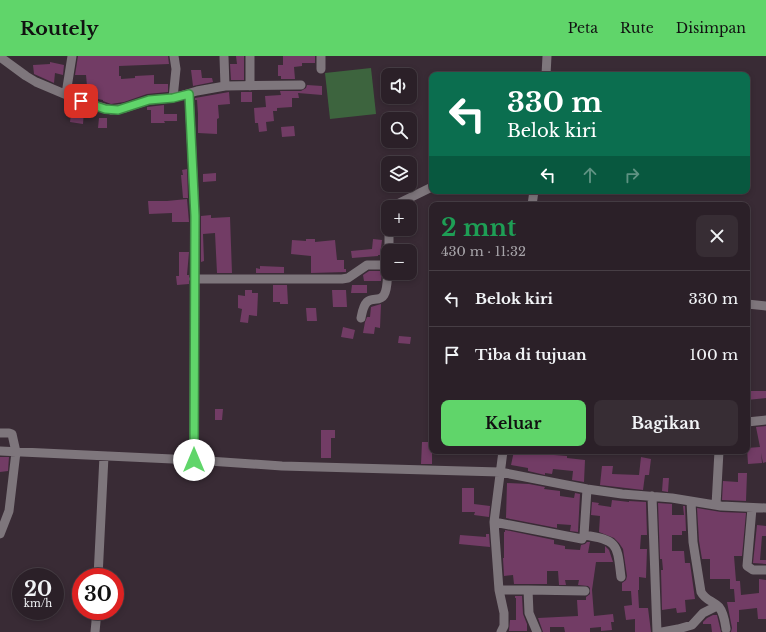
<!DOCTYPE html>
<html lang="id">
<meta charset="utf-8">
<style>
body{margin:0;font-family:"Libre Baskerville",serif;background:#372d34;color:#f1f3f6;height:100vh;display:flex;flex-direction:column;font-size:15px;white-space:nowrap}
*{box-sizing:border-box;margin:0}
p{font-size:13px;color:#a6a3a8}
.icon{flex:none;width:22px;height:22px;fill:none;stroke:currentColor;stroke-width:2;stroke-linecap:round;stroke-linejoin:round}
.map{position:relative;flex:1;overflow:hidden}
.side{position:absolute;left:429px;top:146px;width:321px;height:252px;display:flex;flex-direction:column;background:#2b2028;border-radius:8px;box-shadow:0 2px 6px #0003,0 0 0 1px #473e45}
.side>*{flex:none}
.banner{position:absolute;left:429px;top:16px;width:321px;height:122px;border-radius:8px;box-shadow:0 2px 6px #0003,0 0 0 1px #473e45;background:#0b6e4f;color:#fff;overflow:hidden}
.controls{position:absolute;left:381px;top:12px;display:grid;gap:8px}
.controls a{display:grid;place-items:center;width:36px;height:36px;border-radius:8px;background:#2b2028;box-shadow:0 2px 6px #0003,0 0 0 1px #473e45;font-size:20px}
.speed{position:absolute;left:12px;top:512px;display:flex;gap:8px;font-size:20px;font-weight:700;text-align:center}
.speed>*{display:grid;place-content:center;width:52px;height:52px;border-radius:50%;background:#2b2028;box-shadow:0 2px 6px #0003,0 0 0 1px #473e45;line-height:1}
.speed small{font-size:10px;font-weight:400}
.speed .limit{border:6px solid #d22;background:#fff;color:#111}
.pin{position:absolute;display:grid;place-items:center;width:34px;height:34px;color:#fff;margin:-17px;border-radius:8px;box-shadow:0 2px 6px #0006}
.me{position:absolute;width:44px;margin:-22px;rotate:0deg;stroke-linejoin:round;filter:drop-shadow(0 0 3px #0008)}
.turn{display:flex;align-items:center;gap:14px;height:84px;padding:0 12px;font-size:18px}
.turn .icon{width:52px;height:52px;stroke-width:2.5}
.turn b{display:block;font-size:28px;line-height:34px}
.lanes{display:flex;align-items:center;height:38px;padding:0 12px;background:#0003;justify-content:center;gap:20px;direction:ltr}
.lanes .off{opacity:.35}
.round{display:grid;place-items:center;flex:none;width:42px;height:42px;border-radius:8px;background:#372d34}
.summary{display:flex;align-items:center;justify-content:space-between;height:68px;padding:0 12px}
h1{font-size:24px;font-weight:700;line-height:30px;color:#1e9e55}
.button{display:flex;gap:8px;margin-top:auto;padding:8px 12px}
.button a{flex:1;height:46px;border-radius:8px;background:#60d56a;color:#111;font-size:16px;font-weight:700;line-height:46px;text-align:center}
.button a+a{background:#372d34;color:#f1f3f6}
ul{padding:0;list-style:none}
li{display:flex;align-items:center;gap:12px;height:56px;padding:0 12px;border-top:1px solid #473e45}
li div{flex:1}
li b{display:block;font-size:15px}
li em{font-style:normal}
header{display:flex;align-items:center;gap:24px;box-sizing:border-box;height:56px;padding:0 20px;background:#60d56a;color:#111}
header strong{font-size:19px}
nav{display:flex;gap:22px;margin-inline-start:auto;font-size:14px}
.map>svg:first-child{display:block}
.green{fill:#3d643e}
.building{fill:#723c65}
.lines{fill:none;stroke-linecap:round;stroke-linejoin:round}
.minor{stroke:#7e767c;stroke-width:9}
.route-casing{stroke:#3e8a45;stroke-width:10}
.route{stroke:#60d56a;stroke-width:7}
</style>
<header>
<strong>Routely</strong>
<nav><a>Peta</a><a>Rute</a><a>Disimpan</a></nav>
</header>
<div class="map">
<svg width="766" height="576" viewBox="0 0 766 576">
<rect width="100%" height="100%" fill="#392b35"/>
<path class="green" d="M371,12L376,58L330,63L325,17Z"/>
<path class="building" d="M78,0H168L169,8L119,10V20H121V23L135,22V20L154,19V28H168V36L147,38L124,46L111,48L103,45V44L88,41L86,19H75Z
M236,0H244V24H231L230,8H237Z
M283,0H315V7H302V10L294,11L295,23H281V20H278V9H283Z
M50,6L64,9L63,19L55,17L54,27L34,18L33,9L50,8Z
M191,14H201L202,22H212L213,26L193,30Z
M307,29L322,30V39L298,37L299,42H292V51L277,52V55H273L274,65L266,66L267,75L259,76L258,67H255L254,52L266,51L265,40L281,39L280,35H301L306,32Z
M229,36L230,48L218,49L219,62L217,63V78L198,77V58L197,44H195V42Z
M241,36H252V46H241Z
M164,49V58H177V65H164L165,67H151V54H147V51Z
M76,54L84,55L83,68L70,66L71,58L76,59Z
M99,62H107V72H98Z
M294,70L295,80L282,81L281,71Z
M187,113L188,142H183L181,119H183L182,114Z
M216,117V125L203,126V118Z
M187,143L189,166H172V157L149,158L148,145H167Z
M211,159V162L230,161L232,217H217L215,177L203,178L204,205L201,206V160Z
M306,183H315V186L335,184L337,204H344V213H346V216L311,217V200L291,198L292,184L306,185Z
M373,183L382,184L380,199H378V200L352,202L351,195L372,193Z
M179,196H189L187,219H189V228L177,229L176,220H179Z
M260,210L284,211V217H256V212L260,213Z
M369,215H382L381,225H364L363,219Z
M273,229H287L288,248H280V246H273Z
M352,229H367V237H351Z
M245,234H252V237H258L257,260L249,259L248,267L240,266L242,253L238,252V239L245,240Z
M332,234H346L347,251H333Z
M381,248L380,272L375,271L374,278L363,277L365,266L367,261H370L371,251Z
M306,252H316L317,265H307Z
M343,271L355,274L353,283L341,281Z
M399,280L411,281L410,288L398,287Z
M747,335H766V342L747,344Z
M215,353H223L222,364H215Z
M766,370V406L763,407L761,397L762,407L748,408L747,392L760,391L756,371Z
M321,374H335V382H331V402H321Z
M422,386H432V408H421Z
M514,395H541V398L567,400V402L585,404L584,426L572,424L573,415L553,413L552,418L545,417V419L528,415V412L511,409Z
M0,401H9L8,415L0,416Z
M641,401L651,403L649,419H645L643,434L600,429L602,410H613L612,418L639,419Z
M738,417H747L746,445L722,444L723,425L738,426Z
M663,422H669L668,436L662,435Z
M507,427L529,428L545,431L544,433L560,435V440L574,442L575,437L580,438L578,476L570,475L571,469L557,468V472L506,462Z
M462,432H474V448L490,450L489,461L474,459L475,456H462Z
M612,444L629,446V445L646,446L647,479H641L640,493H647L646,522L639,521V534H638L639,552H648L651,576H635V563L626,564L624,550L632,549L631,535H622V527L626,524L627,520L623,493L619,487L614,482L599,476L600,460L591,459L592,446L599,447L598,449L611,451Z
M658,447L672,448V459H684L683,450H685L686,475H682V479H672V495H684L685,507H690L695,543L685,544L686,556L677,557L676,552L662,554L661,514H663L662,503H660Z
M697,452L721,456L746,457L742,500H734L736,525H740L741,539L759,537V523L766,524V563H758L757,552L739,554V566H737V576H731L732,572L727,546H735L734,533H730V523H710V503H702L699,485Z
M757,469L766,470V480H762L760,504H766V508L753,507Z
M505,474L554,484V488L565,490V493L580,494L581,489L585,488L587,486H590L588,497H605V490L609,494L613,506H596L592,534L594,560L613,558L614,566H611L612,574L601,575V571L590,572V576H565L564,571H550V576H543L538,562L578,560L577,544H586V541L590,538V532L588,530L578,529L579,524H565L566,529H559L558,515H547V528H514L513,519L504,520L503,502H504V476H505Z
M486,478H489L490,491L459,488L460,479L486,481Z
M515,540H522L523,558L527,568V575H509L510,564H516V542H515Z
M713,559H717L721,576H712L711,568H703V566L707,562Z"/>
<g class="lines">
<path class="minor" d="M321,0V13
M0,1L26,20L36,26L81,45L111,54L125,52L149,44L173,42L197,35L225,30L224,1
M546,19L547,0
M225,30L301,29
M250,30V0
M66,38L72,0
M189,38L195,160L194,404
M173,42L176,13L174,0
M532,149L534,135
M391,151L432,131
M389,195V173
M194,223H342L348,222L367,209H388
M747,248L766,250
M361,262C362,257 363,250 367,246C372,241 380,246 384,239C388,233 387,221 388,213
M747,366L766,364
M0,377H9L12,378L16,396L9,455L0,478
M0,395L194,404L282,410L500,416L587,433L622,438L672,442L721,450L766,452
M652,440L657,576
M691,445L693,486L701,536C705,544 713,545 719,551C724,557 725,566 726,573
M716,449L719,395
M752,452L747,510L753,514H766
M494,466L582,483L584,479L587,433
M584,479C619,484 617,489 621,521
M98,521L104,400
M499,534H528L529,557L537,576
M528,534L585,535
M95,576L97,555
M501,576L504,570V557L499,534L494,466L503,395
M662,576L678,573L692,569L703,557L717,550"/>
</g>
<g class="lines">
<defs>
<path id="route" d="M81,45L105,53L118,54L149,44L173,42L189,38L195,160L194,404"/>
</defs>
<use href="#route" class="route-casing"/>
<use href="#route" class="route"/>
</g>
</svg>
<div class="controls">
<a><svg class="icon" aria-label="sound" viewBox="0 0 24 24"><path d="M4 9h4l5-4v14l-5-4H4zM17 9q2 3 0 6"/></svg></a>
<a><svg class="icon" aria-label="search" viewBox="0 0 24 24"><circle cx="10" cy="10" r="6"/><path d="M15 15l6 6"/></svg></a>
<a><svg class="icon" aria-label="layers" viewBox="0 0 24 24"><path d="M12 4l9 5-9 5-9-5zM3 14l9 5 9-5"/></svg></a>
<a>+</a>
<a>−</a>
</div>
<div class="speed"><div>20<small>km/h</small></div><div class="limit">30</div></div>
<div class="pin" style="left:81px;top:45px;background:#d93025"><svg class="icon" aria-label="arrive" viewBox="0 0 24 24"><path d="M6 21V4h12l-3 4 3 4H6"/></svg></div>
<svg class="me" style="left:194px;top:404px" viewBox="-20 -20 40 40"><circle r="19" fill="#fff"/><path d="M0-13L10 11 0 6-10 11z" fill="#60d56a"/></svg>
<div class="banner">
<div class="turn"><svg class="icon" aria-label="left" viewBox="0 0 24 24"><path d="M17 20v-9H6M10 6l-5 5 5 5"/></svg><div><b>330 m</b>Belok kiri</div></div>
<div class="lanes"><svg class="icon" aria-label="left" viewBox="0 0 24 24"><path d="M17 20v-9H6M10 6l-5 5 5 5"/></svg><svg class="icon off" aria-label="ahead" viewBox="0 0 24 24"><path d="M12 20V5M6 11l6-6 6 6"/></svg><svg class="icon off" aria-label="right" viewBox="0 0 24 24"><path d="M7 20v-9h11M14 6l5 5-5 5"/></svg></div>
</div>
<section class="side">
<div class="summary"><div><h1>2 mnt</h1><p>430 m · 11:32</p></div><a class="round"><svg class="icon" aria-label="close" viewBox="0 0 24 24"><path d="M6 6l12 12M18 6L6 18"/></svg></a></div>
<ul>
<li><svg class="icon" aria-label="left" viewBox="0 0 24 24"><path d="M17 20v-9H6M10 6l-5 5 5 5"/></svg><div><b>Belok kiri</b></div><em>330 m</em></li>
<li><svg class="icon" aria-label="arrive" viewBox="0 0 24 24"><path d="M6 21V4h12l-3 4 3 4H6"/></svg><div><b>Tiba di tujuan</b></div><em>100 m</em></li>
</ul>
<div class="button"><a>Keluar</a><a>Bagikan</a></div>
</section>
</div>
